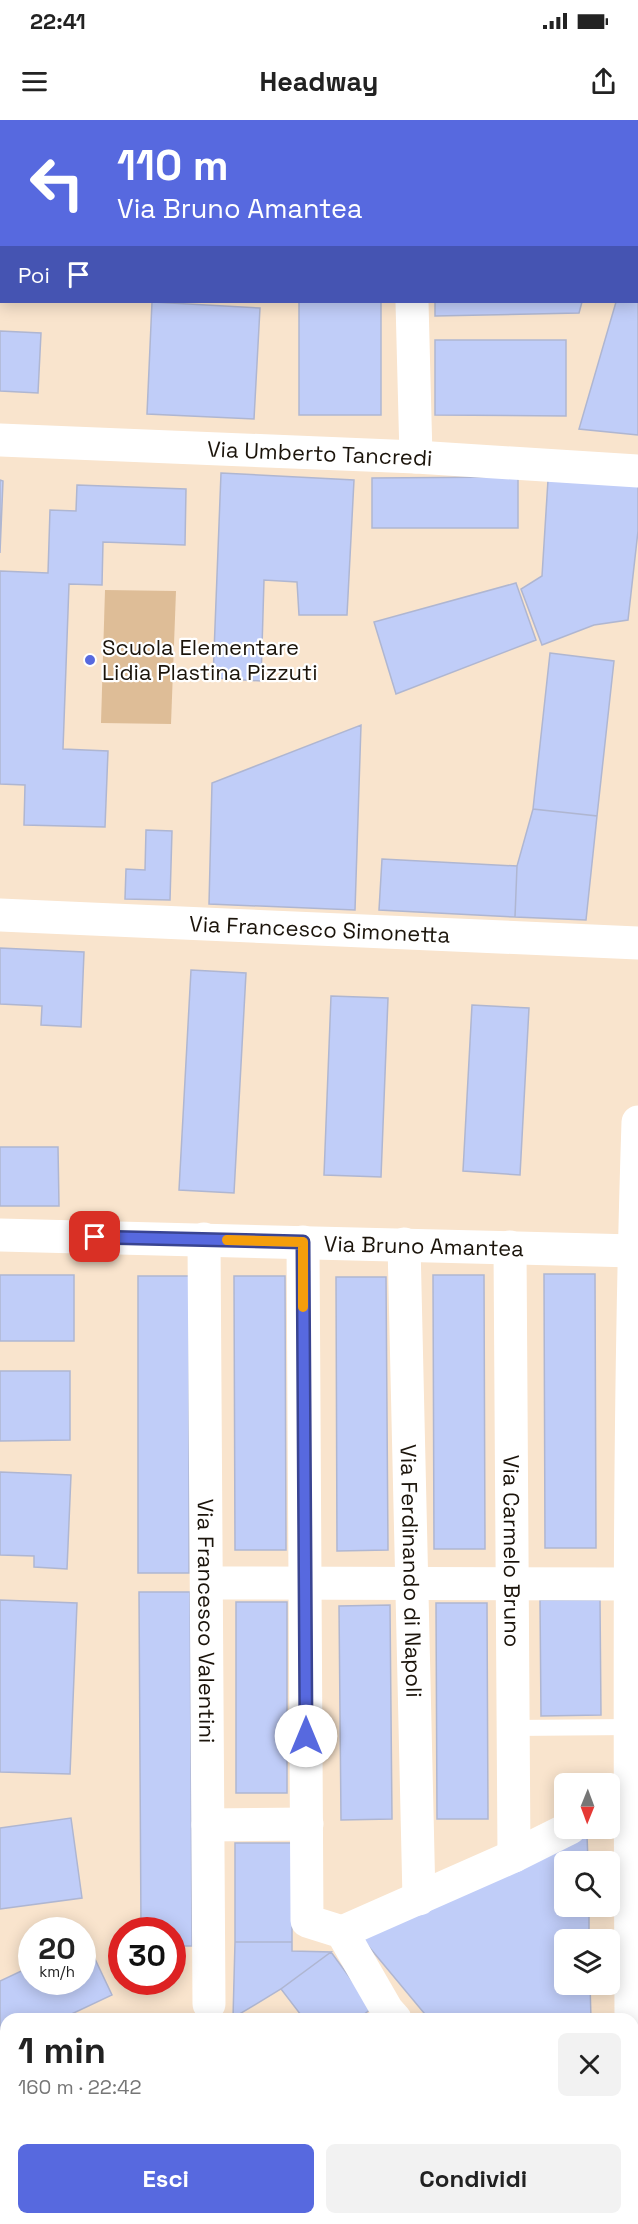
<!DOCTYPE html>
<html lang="it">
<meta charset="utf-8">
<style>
body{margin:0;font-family:"Space Grotesk",sans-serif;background:#f2f2f2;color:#222;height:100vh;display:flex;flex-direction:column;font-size:22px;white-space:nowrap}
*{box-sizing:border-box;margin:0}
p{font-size:20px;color:#767676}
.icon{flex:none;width:33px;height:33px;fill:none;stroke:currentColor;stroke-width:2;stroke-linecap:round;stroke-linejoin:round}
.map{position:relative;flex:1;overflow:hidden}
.sheet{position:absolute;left:0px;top:1893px;width:639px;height:212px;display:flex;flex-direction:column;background:#fff;border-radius:18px 18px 0 0;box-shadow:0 3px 15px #0003}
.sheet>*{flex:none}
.banner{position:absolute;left:0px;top:0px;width:639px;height:183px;box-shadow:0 3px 15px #0003;background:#5769df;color:#fff;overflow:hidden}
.needle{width:39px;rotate:181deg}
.fabs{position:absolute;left:554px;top:1653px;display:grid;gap:12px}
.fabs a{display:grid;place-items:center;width:66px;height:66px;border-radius:9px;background:#fff;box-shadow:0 3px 15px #0003;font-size:30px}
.speed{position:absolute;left:18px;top:1797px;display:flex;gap:12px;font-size:30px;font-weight:700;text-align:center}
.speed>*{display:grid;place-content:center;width:78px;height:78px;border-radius:50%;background:#fff;box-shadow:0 3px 15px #0003;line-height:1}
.speed small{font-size:15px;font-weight:400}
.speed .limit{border:9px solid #d22;background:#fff;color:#111}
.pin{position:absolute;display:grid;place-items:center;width:51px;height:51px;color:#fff;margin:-26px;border-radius:12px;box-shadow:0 3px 9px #0006}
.me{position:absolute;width:66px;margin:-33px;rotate:0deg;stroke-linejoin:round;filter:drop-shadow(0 0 4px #0008)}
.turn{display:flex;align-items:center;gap:21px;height:126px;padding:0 18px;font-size:27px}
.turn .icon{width:78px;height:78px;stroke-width:2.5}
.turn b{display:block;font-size:42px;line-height:51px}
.then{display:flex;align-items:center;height:57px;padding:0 18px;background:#0003;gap:12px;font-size:22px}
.round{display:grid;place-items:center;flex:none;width:63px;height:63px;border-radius:9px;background:#f2f2f2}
.headline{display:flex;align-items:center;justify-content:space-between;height:102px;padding:0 18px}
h1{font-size:36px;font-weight:800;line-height:45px}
.button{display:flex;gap:12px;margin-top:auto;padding:12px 18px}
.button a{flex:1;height:69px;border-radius:9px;background:#5769df;color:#fff;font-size:24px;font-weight:800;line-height:69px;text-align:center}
.button a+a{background:#f2f2f2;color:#222}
.status{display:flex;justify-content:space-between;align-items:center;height:42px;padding:0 30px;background:#fff;direction:ltr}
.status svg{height:16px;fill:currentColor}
header{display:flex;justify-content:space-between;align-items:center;height:78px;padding:0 18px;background:#fff;font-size:27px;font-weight:800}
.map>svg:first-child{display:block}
.green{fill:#debd97}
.building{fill:#c0cdf8;stroke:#afb6d1;stroke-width:1.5}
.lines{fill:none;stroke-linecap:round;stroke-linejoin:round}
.lane{stroke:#fff;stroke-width:16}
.street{stroke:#fff;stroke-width:33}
.secondary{stroke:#fff;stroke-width:33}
.primary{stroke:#fff;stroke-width:33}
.route-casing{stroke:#394491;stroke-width:15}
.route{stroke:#5769df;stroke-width:10}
.slow{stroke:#f59e0b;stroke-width:10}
.poi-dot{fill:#5769df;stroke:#fff;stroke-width:2}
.labels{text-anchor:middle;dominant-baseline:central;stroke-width:4.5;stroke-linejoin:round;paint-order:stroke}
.street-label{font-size:22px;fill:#1b140b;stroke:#fff}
.poi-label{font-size:22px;fill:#1b140b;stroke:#fff;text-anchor:start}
</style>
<div class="status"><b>22:41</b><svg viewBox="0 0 49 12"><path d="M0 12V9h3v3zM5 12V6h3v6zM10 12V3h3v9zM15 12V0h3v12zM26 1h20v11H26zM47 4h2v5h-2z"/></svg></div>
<header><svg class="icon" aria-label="menu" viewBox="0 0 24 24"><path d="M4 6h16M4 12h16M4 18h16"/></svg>Headway<svg class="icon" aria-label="share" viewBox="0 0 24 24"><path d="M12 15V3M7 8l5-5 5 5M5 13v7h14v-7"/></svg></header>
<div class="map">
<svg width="638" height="2104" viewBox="0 0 638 2104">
<rect width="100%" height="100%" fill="#f9e4cd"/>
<path class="green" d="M105,470L176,471L171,604L101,603Z"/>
<path class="building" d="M160,0H242L160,2Z
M300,0H381V2H300Z
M433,0H496V2Z
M591,0H638V315L579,309L616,182H638V2Z
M152,182L260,188L254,299L147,294Z
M299,182H381V295H299Z
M435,182H582L579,193L435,196Z
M0,211L41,213L38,273L0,271Z
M435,220H566V296L435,295Z
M221,353L354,360L347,495H299L297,462L264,460L261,561L213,558Z
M518,357V408H372V358Z
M0,360L3,361L0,433Z
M548,360L638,366V411L628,500L594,505L542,525L521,469L542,456Z
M77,365L186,369L185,425L103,422L102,465L69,464L63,629L108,631L105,707L24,705L25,665L0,664V451L48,453L50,390L76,391Z
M516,463L536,520L396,574L374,502Z
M550,533L614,541L597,696L533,689Z
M361,605L355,790L209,784L212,663Z
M533,689L597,696L586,800L515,797L517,746Z
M146,710L172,711L170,780L125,779L126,749L145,750Z
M382,739L517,746L515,797L379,790Z
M0,828L84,832L81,907L41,905L42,886L0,884Z
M191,850L246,853L234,1073L179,1070Z
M331,876L388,878L381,1057L324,1055Z
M472,885L529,888L520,1055L463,1051Z
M0,1027H58L59,1086H0Z
M544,1154H595L596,1428H545Z
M0,1155H74V1221H0Z
M433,1155H484L485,1429H434Z
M138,1156H189V1453H138Z
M234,1156H285L286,1430H235Z
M336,1157H386L388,1430L337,1431Z
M0,1251H70V1320L0,1321Z
M0,1352L71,1355L67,1449L34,1447V1436L0,1435Z
M139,1472H190L192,1826H172V1810H141Z
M0,1480L77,1483L70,1654L0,1652Z
M540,1480H600L601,1595L541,1596Z
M236,1482H287V1673H236Z
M436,1483H487L488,1699H437Z
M390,1485L392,1699L341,1700L339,1486Z
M71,1698L82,1778L0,1789V1708Z
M587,1715L588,1742H564V1786H589V1820H564V1864H590L591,1899H429L360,1816Z
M235,1723H292V1822H235Z
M86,1820L112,1875L61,1899H6V1925L0,1928V1861L32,1846V1862H82V1822Z
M235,1822H292V1831L331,1832L281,1869L233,1898Z
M331,1832L372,1888L358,1899H304L281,1869Z
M58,2098H95L90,2104H64Z
M207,2098H248L242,2104H212Z
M368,2098H462L456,2104H362Z"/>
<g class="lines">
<path class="lane" d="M513,1608L630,1607"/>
<g class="street">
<path d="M408,0V2"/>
<path d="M412,182L416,337"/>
<path id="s1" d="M0,320L416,337L638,351"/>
<path id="s2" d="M0,1115L634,1131"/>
<path id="s3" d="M204,1119L209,1884"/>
<path d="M303,1122L307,1801L342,1812L387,1890L395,1899"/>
<path id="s4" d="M404,1124L419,1779"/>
<path id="s5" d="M510,1127L514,1736"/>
<path d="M207,1463L630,1464"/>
<path d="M208,1705L307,1704"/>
<path d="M342,1812L514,1736L570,1708"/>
<path d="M574,2098L579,2104"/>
<path d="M123,2104L130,2098"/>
<path d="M500,2104L506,2098"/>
</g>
<path class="secondary" d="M631,1899C630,1600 628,1301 638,1002
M631,2098V2104
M0,2099L6,2104"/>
<path class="primary" id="s6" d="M0,795L638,823"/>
</g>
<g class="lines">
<defs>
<path id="route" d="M95,1117L303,1122L306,1616"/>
</defs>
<use href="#route" class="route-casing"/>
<use href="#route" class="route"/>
<path class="slow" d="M227,1120L303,1122V1187"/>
</g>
<circle class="poi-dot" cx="90" cy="540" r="6"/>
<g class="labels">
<g class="street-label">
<text stroke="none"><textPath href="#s1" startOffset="320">Via Umberto Tancredi</textPath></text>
<text stroke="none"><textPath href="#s6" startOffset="320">Via Francesco Simonetta</textPath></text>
<text stroke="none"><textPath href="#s2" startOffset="424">Via Bruno Amantea</textPath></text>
<text stroke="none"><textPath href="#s5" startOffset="304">Via Carmelo Bruno</textPath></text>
<text stroke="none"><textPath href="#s4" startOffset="327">Via Ferdinando di Napoli</textPath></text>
<text stroke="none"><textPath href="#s3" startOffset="382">Via Francesco Valentini</textPath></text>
</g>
<g class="poi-label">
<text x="102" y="527">Scuola Elementare<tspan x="102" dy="25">Lidia Plastina Pizzuti</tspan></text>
</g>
</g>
</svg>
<div class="fabs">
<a><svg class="needle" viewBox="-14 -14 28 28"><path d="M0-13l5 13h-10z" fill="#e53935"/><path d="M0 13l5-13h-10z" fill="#767676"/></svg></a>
<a><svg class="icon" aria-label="search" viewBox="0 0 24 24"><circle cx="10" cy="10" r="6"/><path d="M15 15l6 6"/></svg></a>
<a><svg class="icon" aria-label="layers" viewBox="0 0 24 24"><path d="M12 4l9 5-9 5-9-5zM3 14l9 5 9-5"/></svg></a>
</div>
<div class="speed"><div>20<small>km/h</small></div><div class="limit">30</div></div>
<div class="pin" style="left:95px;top:1117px;background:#d93025"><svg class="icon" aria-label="arrive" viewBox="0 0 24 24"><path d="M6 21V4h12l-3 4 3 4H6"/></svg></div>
<svg class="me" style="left:306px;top:1616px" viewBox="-20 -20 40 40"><circle r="19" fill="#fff"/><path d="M0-13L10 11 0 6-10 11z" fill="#5769df"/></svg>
<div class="banner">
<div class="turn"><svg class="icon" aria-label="left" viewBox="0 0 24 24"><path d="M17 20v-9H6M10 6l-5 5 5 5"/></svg><div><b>110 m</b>Via Bruno Amantea</div></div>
<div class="then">Poi<svg class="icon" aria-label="arrive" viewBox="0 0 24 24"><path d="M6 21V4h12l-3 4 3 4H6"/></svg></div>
</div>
<section class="sheet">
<div class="headline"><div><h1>1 min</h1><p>160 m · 22:42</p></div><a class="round"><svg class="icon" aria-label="close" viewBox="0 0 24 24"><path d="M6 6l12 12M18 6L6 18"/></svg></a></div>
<div class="button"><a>Esci</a><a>Condividi</a></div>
</section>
</div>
